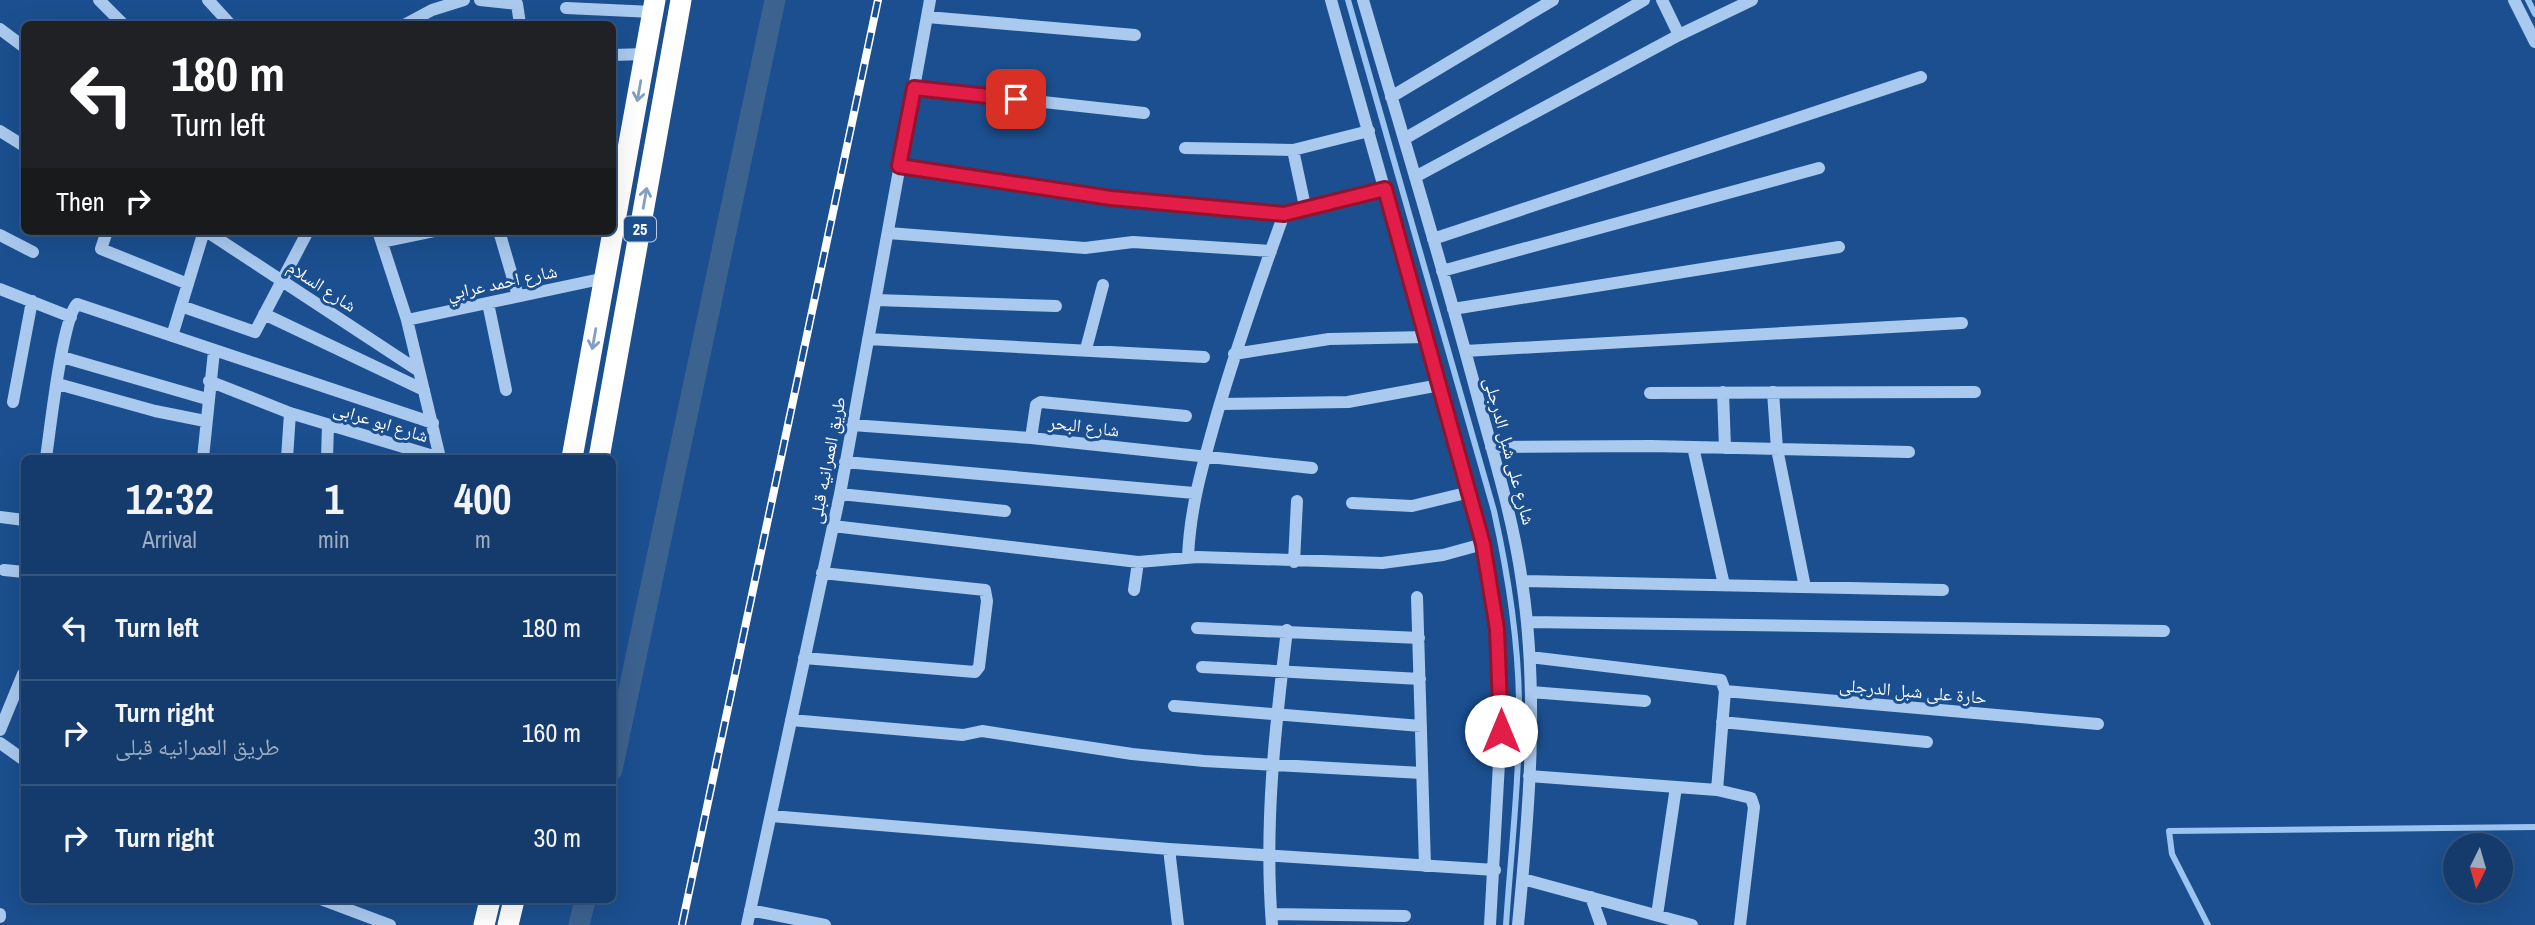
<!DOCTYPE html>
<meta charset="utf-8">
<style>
body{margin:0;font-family:"Archivo Narrow","Noto Naskh Arabic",sans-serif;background:#214673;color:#f1f3f6;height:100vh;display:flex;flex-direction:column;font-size:26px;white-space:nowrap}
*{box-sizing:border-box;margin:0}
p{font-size:23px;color:#9dadc1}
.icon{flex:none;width:38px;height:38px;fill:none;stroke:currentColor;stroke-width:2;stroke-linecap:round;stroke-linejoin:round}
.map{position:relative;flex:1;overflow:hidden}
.sheet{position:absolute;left:21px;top:455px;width:595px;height:448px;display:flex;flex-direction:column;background:#143b6b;border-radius:10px;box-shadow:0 7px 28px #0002,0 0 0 2px #33557e}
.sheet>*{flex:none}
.top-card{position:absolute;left:21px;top:21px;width:595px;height:214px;border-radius:10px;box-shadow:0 7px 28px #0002,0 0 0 2px #33557e;background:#202124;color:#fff;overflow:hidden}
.needle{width:46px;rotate:185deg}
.controls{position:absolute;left:2443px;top:833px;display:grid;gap:14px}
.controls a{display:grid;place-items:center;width:70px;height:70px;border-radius:50%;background:#143b6b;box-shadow:0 7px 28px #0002,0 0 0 2px #33557e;font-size:35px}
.pin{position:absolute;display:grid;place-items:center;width:60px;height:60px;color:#fff;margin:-30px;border-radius:14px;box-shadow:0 4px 10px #0006}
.me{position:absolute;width:77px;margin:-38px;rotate:0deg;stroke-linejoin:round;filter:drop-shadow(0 0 5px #0008)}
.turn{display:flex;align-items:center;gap:24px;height:147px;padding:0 35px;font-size:32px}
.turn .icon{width:91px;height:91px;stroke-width:2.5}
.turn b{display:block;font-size:49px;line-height:60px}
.then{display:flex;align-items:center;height:66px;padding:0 35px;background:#0003;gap:14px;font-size:26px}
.eta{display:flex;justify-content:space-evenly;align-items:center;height:119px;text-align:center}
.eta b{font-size:42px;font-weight:700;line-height:49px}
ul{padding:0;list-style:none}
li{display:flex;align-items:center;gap:21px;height:105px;padding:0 35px;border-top:2px solid #33557e}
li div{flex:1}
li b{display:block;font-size:26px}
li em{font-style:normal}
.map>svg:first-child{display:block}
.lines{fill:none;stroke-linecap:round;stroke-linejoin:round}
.stream{stroke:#9cc4f0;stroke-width:6}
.canal{stroke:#3c6290;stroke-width:21}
.minor{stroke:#a9c9ee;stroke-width:12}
.highway{stroke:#fff;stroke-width:21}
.rail-casing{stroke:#fff;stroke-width:8}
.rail{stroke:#1b4f8f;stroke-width:5;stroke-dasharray:16;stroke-linecap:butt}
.oneway{stroke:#829ec1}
.route-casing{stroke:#92132f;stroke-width:18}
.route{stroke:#e11d48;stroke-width:12}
.labels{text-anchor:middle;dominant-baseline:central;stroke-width:6;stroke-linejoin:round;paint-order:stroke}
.shield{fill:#1b4f8f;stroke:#bbcadd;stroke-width:2}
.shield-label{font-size:16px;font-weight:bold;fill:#fff}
.street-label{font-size:18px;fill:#fff;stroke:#1b4f8f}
</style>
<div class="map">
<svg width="2535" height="925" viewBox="0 0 2535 925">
<rect width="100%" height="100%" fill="#1b4f8f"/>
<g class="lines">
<path class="stream" d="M1348,0L1494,511C1508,574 1518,637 1519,701C1520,776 1511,851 1506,925
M2528,0L2535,14
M2208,925L2172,854L2169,831L2535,827"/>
<path class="canal" d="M612,770L775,0
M579,925L585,900"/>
<path class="minor" d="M99,0L123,24
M208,0L230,24
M480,0L517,4L520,24
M1331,0L1470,492L1493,596L1502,709L1490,925
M1363,0C1401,130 1441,260 1476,391C1493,454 1513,517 1522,582C1539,694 1529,812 1518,925
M1662,0L1679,35
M2514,0L2535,42
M566,8L653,12
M927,17L1135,35
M406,24L432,10L464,0
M0,29L24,47
M612,55L646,54
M914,88L1144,113
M1391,97L1553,0
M0,131L24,146
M1404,139L1644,0
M1185,148L1293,150L1369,131
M1293,150L1306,211
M899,166L1110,198L1284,214L1385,189
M1415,177L1679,35L1752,0
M107,231L101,249L188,284
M206,231L419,371
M499,231L518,296
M888,233L1085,248L1133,242L1271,251
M0,235L33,252
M1433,239L1921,77
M382,242L435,231
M1442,271L1819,168
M0,289L71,317
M876,300L1056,306
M488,303L506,390
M181,306L255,332L308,231
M1453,309L1839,247
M264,314L424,390
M407,320L605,278
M172,336L204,231
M868,339L1204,357
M1086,349L1103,285
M1465,351L1962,323
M1234,354L1329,339L1427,337
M62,357L207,399
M209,381L290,413L440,458L407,320L378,231
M58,384L155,411L205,421
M1723,392L1725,448
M1773,392L1777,449L1805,587
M1650,393L1975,392
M13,402L32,301
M1220,404L1348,402L1440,385
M852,425L1031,438L1312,468
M1031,438L1036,405L1041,402L1186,416
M1491,447L1651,446L1909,452
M1693,447L1724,585
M46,458C50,431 62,319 77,304L433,423
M203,458L214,351
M287,458L290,413
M327,458L328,425
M845,462L1194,493
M840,494L1005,511
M1352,503L1412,506L1470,492
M0,517L24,520
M833,526L1138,562L1198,557L1382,563L1443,555L1483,544
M1188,557C1190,509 1202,467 1215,421C1235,351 1259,283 1284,214
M1294,562L1297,501
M4,570L24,572
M1522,581L1943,590
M1134,590L1138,562
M1417,597L1425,866
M1527,622L2164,631
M1197,628L1419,638
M1530,657L1721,680L1725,691L1717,790
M804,658L975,672L979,667L987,601L985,590L822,573
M1202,667L1420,679
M1725,691L2098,724
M1531,692L1645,701
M1174,706L1421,726
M791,720L963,735L982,731L1132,754L1204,761L1422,773
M1722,722L1927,742
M0,730L23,674
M0,743L24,760
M1529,776L1717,790L1751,798L1754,807L1740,925
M771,816L1169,849L1495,870
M1169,849L1178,925
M1523,879L1692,925
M1591,897L1601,925
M323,900L390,925
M750,910L825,925
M0,914V917
M1271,914L1405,916
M1657,915L1676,787
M747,925L840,494L930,0
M1272,925C1264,826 1275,729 1287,630"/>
<path class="highway" d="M572,458L655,0
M599,458L681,0
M484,925L490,900
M508,925L514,900"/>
<defs>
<path id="rail" d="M682,925L878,0"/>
</defs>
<use href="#rail" class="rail-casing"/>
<use href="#rail" class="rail"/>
</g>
<defs><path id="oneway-shaft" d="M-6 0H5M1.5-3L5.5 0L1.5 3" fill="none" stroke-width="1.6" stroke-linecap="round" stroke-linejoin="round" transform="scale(1.75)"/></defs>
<g class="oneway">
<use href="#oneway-shaft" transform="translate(639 91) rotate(100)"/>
<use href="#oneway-shaft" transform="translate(645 198) rotate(-80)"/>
<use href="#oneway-shaft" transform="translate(594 339) rotate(100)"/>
</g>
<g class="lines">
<defs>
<path id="route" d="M1016,99L914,88L899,166L1111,198L1284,214L1385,189L1483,544L1497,629L1501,731"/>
</defs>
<use href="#route" class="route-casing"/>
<use href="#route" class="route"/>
</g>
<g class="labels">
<rect class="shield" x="624" y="216.5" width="32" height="25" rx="5"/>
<g class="shield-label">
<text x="640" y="229">25</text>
</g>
<g class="street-label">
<text transform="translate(502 282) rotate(-12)">شارع احمد عرابي</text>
<text transform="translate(322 286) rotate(33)">شارع السلام</text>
<text transform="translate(381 422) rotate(17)">شارع ابو عرابى</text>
<text transform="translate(1084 426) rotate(7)">شارع البحر</text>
<text transform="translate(1510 451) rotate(75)">شارع على شبل الدرجلى</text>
<text transform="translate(827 460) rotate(-79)">طريق العمرانيه قبلى</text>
<text transform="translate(1913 691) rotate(5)">حارة على شبل الدرجلى</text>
</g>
</g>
</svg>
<div class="controls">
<a><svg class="needle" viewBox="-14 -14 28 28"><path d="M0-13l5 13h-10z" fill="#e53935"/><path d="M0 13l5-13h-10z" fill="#9dadc1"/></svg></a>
</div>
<div class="pin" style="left:1016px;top:99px;background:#d93025"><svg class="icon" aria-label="arrive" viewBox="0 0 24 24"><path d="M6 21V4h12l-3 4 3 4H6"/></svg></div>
<svg class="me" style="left:1501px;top:731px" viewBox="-20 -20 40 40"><circle r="19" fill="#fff"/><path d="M0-13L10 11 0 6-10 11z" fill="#e11d48"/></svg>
<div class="top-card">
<div class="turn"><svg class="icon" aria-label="left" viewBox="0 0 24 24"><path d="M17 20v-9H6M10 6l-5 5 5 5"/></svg><div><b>180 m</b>Turn left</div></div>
<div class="then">Then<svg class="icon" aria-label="right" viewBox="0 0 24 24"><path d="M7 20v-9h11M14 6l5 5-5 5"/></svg></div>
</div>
<section class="sheet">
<div class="eta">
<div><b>12:32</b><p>Arrival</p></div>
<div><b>1</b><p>min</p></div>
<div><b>400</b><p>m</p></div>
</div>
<ul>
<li><svg class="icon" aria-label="left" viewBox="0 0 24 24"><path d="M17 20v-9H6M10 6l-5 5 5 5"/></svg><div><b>Turn left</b></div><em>180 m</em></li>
<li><svg class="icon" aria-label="right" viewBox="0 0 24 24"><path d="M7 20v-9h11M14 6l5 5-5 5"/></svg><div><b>Turn right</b><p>طريق العمرانيه قبلى</p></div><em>160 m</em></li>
<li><svg class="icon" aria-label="right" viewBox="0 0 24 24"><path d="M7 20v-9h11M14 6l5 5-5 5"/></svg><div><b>Turn right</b></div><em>30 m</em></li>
</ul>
</section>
</div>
